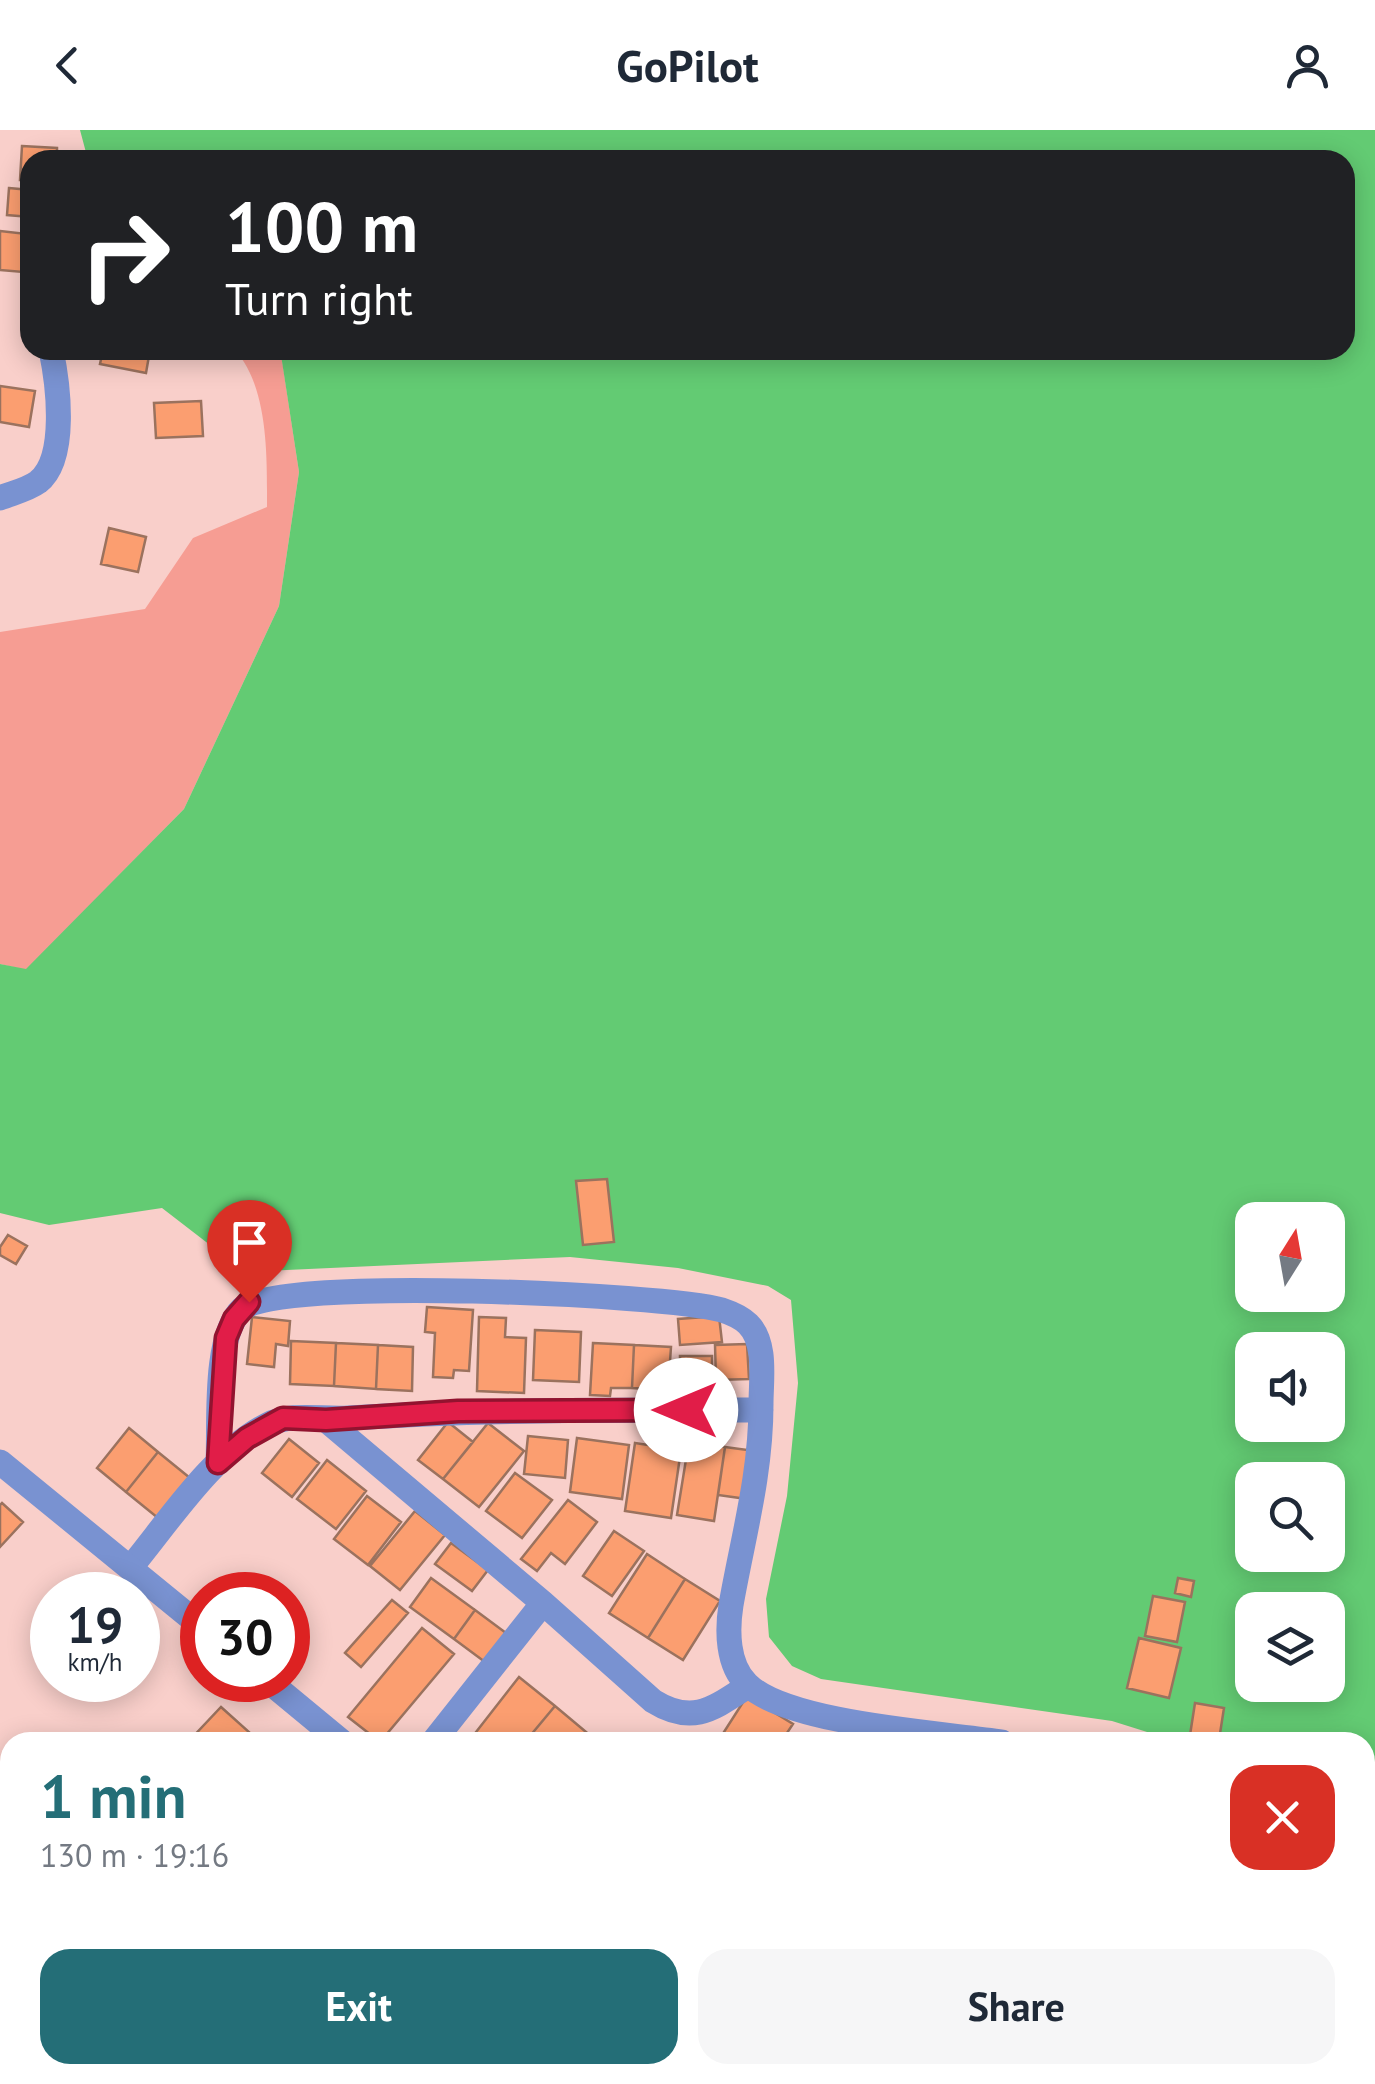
<!DOCTYPE html>
<meta charset="utf-8">
<style>
body{margin:0;font-family:"PT Sans",sans-serif;background:#f6f6f7;color:#1f2937;height:100vh;display:flex;flex-direction:column;font-size:38px;white-space:nowrap}
*{box-sizing:border-box;margin:0}
p{font-size:32px;color:#747a83}
.icon{flex:none;width:55px;height:55px;fill:none;stroke:currentColor;stroke-width:2;stroke-linecap:round;stroke-linejoin:round}
.map{position:relative;flex:1;overflow:hidden}
.side{position:absolute;left:0px;top:1602px;width:1375px;height:352px;display:flex;flex-direction:column;background:#fff;border-radius:30px 30px 0 0;box-shadow:0 5px 25px #0003}
.side>*{flex:none}
.banner{position:absolute;left:20px;top:20px;width:1335px;height:210px;border-radius:30px;box-shadow:0 5px 25px #0003;background:#202124;color:#fff;overflow:hidden}
.needle{width:65px;rotate:11deg}
.buttons{position:absolute;left:1235px;top:1072px;display:grid;gap:20px}
.buttons a{display:grid;place-items:center;width:110px;height:110px;border-radius:20px;background:#fff;box-shadow:0 5px 25px #0003;font-size:50px}
.speed{position:absolute;left:30px;top:1442px;display:flex;gap:20px;font-size:50px;font-weight:700;text-align:center}
.speed>*{display:grid;place-content:center;width:130px;height:130px;border-radius:50%;background:#fff;box-shadow:0 5px 25px #0003;line-height:1}
.speed small{font-size:25px;font-weight:400}
.speed .limit{border:15px solid #d22;background:#fff;color:#111}
.pin{position:absolute;display:grid;place-items:center;width:85px;height:85px;color:#fff;margin:-102px -42px;border-radius:50% 50% 50% 0;rotate:-45deg;box-shadow:0 0 10px #0007}
.pin .icon{rotate:45deg}
.me{position:absolute;width:110px;margin:-55px;rotate:270deg;stroke-linejoin:round;filter:drop-shadow(0 0 8px #0008)}
.turn{display:flex;align-items:center;gap:35px;height:210px;padding:0 40px;font-size:45px}
.turn .icon{width:130px;height:130px;stroke-width:2.5}
.turn b{display:block;font-size:70px;line-height:85px}
.round{display:grid;place-items:center;flex:none;width:105px;height:105px;border-radius:30px;background:#f6f6f7}
.headline{display:flex;align-items:center;justify-content:space-between;height:170px;padding:0 40px}
h1{font-size:60px;font-weight:800;line-height:75px;color:#246e77}
.cta{display:flex;gap:20px;margin-top:auto;padding:20px 40px}
.cta a{flex:1;height:115px;border-radius:30px;background:#246e77;color:#fff;font-size:40px;font-weight:800;line-height:115px;text-align:center}
.cta a+a{background:#f6f6f7;color:#1f2937}
header{display:flex;justify-content:space-between;align-items:center;height:130px;padding:0 40px;background:#fff;font-size:45px;font-weight:800}
.map>svg:first-child{display:block}
.green{fill:#f69d93}
.water{fill:#63cb73;fill-rule:evenodd}
.building{fill:#fb9e70;stroke:#9b725e;stroke-width:2.5}
.lines{fill:none;stroke-linecap:round;stroke-linejoin:round}
.minor{stroke:#7992d1;stroke-width:25}
.tertiary{stroke:#7992d1;stroke-width:25}
.route-casing{stroke:#92132f;stroke-width:25}
.route{stroke:#e11d48;stroke-width:18}
</style>
<header><svg class="icon" aria-label="back" viewBox="0 0 24 24"><path d="M15 5l-7 7 7 7"/></svg>GoPilot<svg class="icon" aria-label="person" viewBox="0 0 24 24"><circle cx="12" cy="8" r="4"/><path d="M4 21q1-7 8-7t8 7"/></svg></header>
<div class="map">
<svg width="1375" height="1954" viewBox="0 0 1375 1954">
<rect width="100%" height="100%" fill="#f9cfca"/>
<path class="green" d="M235,220H276L281,224L299,342L279,476L184,679L26,840L0,834V502L145,479L193,408L267,377C267,328 269,258 235,220Z"/>
<path class="water" d="M80,0H1375V1666L1365,1664V1612H1179L1112,1591L821,1549L792,1536L769,1507L766,1469L787,1366L798,1253L791,1170L768,1156L678,1138L570,1127L245,1142L162,1078L49,1095L0,1083V834L26,839L184,679L279,476L299,342L281,225L276,220H1345V30H88ZM1252,1090H1328V1165H1252ZM1252,1220H1328V1295H1252ZM1252,1350H1328V1425H1252ZM1252,1480H1328V1555H1252Z"/>
<path class="building" d="M22,16L57,18V30H30V50H20Z
M9,58L30,60V87L7,85Z
M0,101L27,104L23,142L0,140Z
M103,220H150L146,243L100,234Z
M0,256L35,261L29,297L0,292Z
M201,271L203,306L156,308L154,273Z
M109,398L146,407L138,442L101,434Z
M607,1049L614,1112L583,1115L576,1051Z
M8,1105L27,1116L16,1134L0,1125V1117Z
M427,1177L473,1180L469,1241L454,1240L453,1248L433,1247L435,1203L425,1202Z
M719,1186L722,1212L680,1215L678,1189Z
M252,1187L290,1191L288,1216L276,1214L274,1237L247,1234Z
M479,1187L506,1188L505,1207L526,1208L524,1263L477,1261Z
M535,1200L581,1202L579,1252L533,1250Z
M291,1211L336,1213L334,1256L290,1254Z
M336,1213L378,1215L376,1259L334,1256Z
M593,1213L634,1215L632,1258H611L610,1266L590,1265Z
M747,1214L749,1249L716,1250L715,1215Z
M378,1215L413,1217L412,1261L376,1259Z
M634,1215L671,1217L668,1260L632,1258Z
M680,1226H712V1255H680Z
M448,1292L473,1312L443,1349L418,1330Z
M488,1293L524,1321L479,1377L443,1349Z
M129,1298L158,1322L126,1362L97,1338Z
M528,1306L568,1310L565,1348L524,1344Z
M577,1308L629,1315L622,1369L570,1362Z
M289,1309L319,1333L292,1367L262,1343Z
M689,1311L725,1317L714,1391L677,1385Z
M635,1313L681,1320L671,1388L625,1381Z
M725,1317L755,1321L747,1369L718,1365Z
M158,1322L190,1348L158,1388L126,1362Z
M327,1330L366,1361L336,1399L297,1369Z
M515,1343L552,1370L522,1408L486,1381Z
M367,1366L401,1392L368,1435L334,1409Z
M568,1370L597,1392L565,1434L551,1423L537,1441L521,1429Z
M2,1373L23,1392L0,1417V1375Z
M415,1381L445,1405L400,1460L370,1436Z
M614,1401L644,1421L612,1466L583,1446Z
M451,1413L488,1440L472,1461L435,1434Z
M647,1424L685,1449L648,1508L609,1483Z
M431,1448L475,1480L454,1509L410,1477Z
M1178,1448L1194,1451L1191,1467L1175,1463Z
M685,1449L720,1471L683,1530L648,1508Z
M1153,1466L1185,1472L1177,1512L1145,1506Z
M392,1470L408,1483L361,1537L345,1523Z
M475,1480L506,1503L485,1532L454,1509Z
M422,1498L454,1524L380,1612L348,1587Z
M1139,1508L1181,1518L1169,1568L1127,1558Z
M519,1547L555,1576L525,1612H471L469,1611Z
M747,1566L793,1594L781,1612H729L722,1605Z
M1195,1573L1224,1578L1219,1610L1190,1605Z
M555,1576L598,1612H525Z
M221,1577L260,1612H188Z
M1374,1720H1375V1780L1365,1777V1752Z
M1365,1820L1375,1823L1365,1875Z
M1370,1898L1375,1899V1948L1365,1945V1916Z
M490,1945H615L625,1954H500Z
M829,1945H938L931,1954H840Z
M1025,1945H1069L1084,1954H1020Z
M1118,1945H1159L1156,1954H1114Z
M1165,1945H1204L1208,1947L1206,1954H1162Z"/>
<g class="lines">
<path class="minor" d="M0,368C12,363 27,360 38,352C68,329 58,253 51,220
M326,1290L543,1473L653,1571C693,1596 714,1578 748,1556
M218,1333C220,1294 213,1207 242,1179C275,1146 665,1164 722,1180C731,1183 742,1188 748,1194C767,1213 761,1249 761,1274C761,1345 743,1407 731,1475C727,1500 727,1535 747,1554C787,1594 943,1603 1002,1612
M131,1437C169,1391 213,1323 267,1295C293,1282 321,1290 349,1288C487,1279 624,1280 761,1280
M433,1612L543,1473
M1365,1695L1375,1696
M1365,1798L1375,1801
M1257,1945L1288,1954
M977,1954L985,1945"/>
<path class="tertiary" d="M0,1332L202,1497
M267,1550L342,1612
M728,1945L739,1954"/>
</g>
<g class="lines">
<defs>
<path id="route" d="M249,1172L234,1189L226,1208L218,1333L247,1308L283,1288L326,1290L458,1281L686,1280"/>
</defs>
<use href="#route" class="route-casing"/>
<use href="#route" class="route"/>
</g>
</svg>
<div class="buttons">
<a><svg class="needle" viewBox="-14 -14 28 28"><path d="M0-13l5 13h-10z" fill="#e53935"/><path d="M0 13l5-13h-10z" fill="#747a83"/></svg></a>
<a><svg class="icon" aria-label="sound" viewBox="0 0 24 24"><path d="M4 9h4l5-4v14l-5-4H4zM17 9q2 3 0 6"/></svg></a>
<a><svg class="icon" aria-label="search" viewBox="0 0 24 24"><circle cx="10" cy="10" r="6"/><path d="M15 15l6 6"/></svg></a>
<a><svg class="icon" aria-label="layers" viewBox="0 0 24 24"><path d="M12 4l9 5-9 5-9-5zM3 14l9 5 9-5"/></svg></a>
</div>
<div class="speed"><div>19<small>km/h</small></div><div class="limit">30</div></div>
<div class="pin" style="left:249px;top:1172px;background:#d93025"><svg class="icon" aria-label="arrive" viewBox="0 0 24 24"><path d="M6 21V4h12l-3 4 3 4H6"/></svg></div>
<svg class="me" style="left:686px;top:1280px" viewBox="-20 -20 40 40"><circle r="19" fill="#fff"/><path d="M0-13L10 11 0 6-10 11z" fill="#e11d48"/></svg>
<div class="banner">
<div class="turn"><svg class="icon" aria-label="right" viewBox="0 0 24 24"><path d="M7 20v-9h11M14 6l5 5-5 5"/></svg><div><b>100 m</b>Turn right</div></div>
</div>
<section class="side">
<div class="headline"><div><h1>1 min</h1><p>130 m · 19:16</p></div><a class="round" style="background:#d93025;color:#fff"><svg class="icon" aria-label="close" viewBox="0 0 24 24"><path d="M6 6l12 12M18 6L6 18"/></svg></a></div>
<div class="cta"><a>Exit</a><a>Share</a></div>
</section>
</div>
